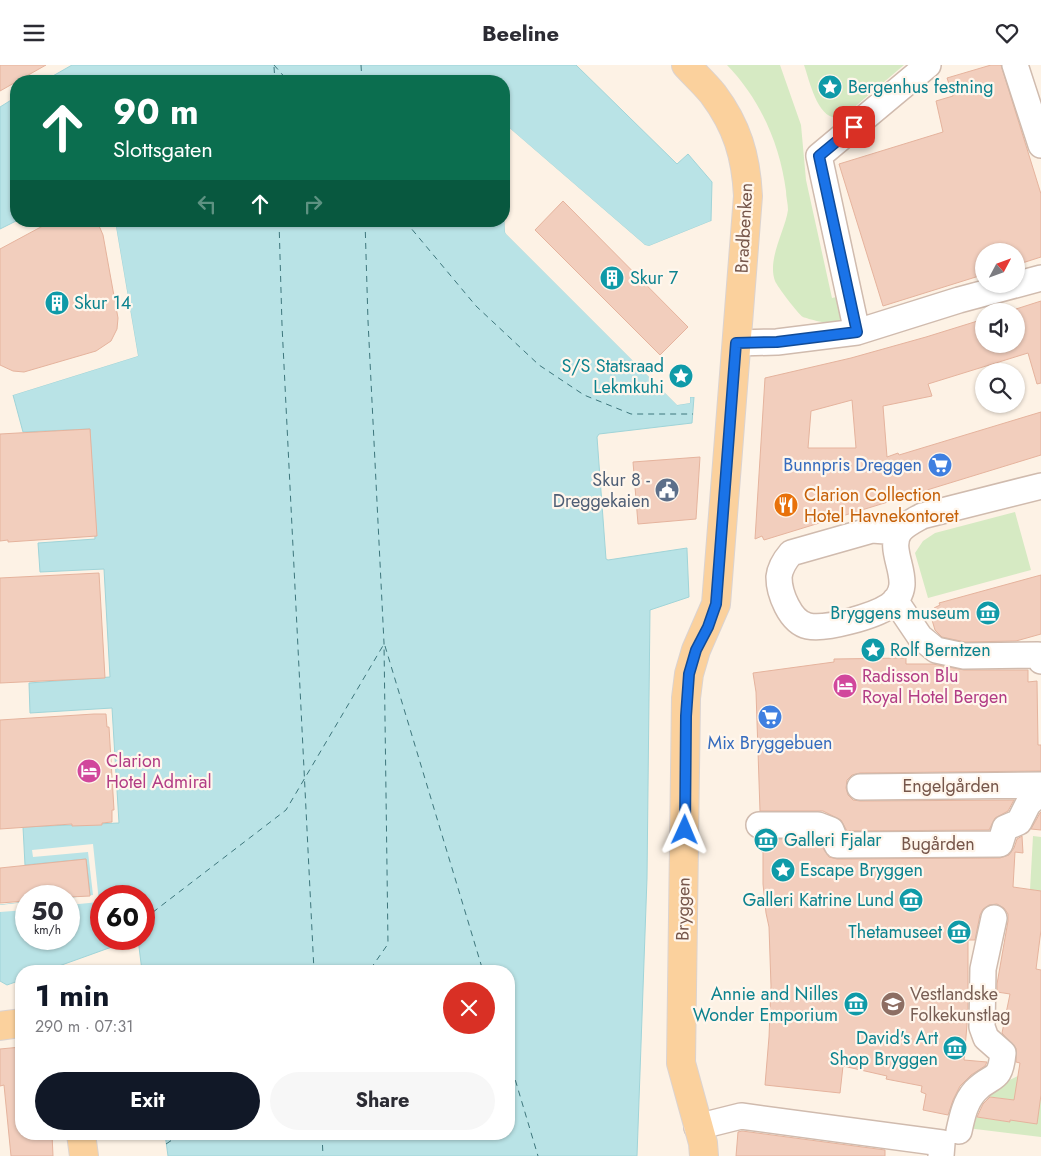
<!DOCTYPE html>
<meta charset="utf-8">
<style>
body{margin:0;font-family:Jost,sans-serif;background:#f7f7f7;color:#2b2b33;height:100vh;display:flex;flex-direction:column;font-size:19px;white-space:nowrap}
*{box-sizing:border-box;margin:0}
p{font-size:16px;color:#7c7c81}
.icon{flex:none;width:28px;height:28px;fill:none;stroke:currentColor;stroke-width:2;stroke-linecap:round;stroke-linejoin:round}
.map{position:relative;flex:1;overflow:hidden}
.sheet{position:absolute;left:15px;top:900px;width:500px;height:175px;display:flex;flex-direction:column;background:#fff;border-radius:20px;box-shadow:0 1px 4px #0004}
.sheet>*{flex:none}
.top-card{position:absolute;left:10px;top:10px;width:500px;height:152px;border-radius:20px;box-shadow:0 1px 4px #0004;background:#0b6e4f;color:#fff;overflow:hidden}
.needle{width:32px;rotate:49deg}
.buttons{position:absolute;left:975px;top:178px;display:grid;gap:10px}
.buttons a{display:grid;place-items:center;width:50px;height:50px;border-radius:50%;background:#fff;box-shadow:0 1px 4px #0004;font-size:25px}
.speed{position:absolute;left:15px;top:820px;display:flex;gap:10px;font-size:25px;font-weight:700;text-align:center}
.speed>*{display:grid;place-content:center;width:65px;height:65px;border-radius:50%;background:#fff;box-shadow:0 1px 4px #0004;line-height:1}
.speed small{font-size:12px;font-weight:400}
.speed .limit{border:8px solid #d22;background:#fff;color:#111}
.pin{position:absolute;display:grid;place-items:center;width:42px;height:42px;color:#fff;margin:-21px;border-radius:10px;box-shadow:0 2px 8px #0006}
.me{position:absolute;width:55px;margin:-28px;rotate:1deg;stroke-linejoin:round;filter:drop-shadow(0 0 4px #0008)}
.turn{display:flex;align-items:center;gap:18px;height:105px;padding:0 20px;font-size:22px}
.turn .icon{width:65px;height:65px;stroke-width:2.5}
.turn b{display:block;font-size:35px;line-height:42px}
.lanes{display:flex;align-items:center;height:48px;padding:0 20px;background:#0003;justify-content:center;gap:25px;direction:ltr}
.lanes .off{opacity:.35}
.round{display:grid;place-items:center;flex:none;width:52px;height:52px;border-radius:26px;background:#f7f7f7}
.headline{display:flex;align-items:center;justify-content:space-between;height:85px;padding:0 20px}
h1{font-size:30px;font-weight:700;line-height:38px;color:#111827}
.button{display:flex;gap:10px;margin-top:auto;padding:10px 20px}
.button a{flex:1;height:58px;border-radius:30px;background:#111827;color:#fff;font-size:20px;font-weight:700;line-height:58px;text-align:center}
.button a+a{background:#f7f7f7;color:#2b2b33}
header{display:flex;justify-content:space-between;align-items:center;height:65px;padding:0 20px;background:#fff;font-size:22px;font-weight:700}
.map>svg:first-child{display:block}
.green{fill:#d6eac3}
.water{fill:#b9e3e6;stroke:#a0d4d8}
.pier{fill:#fdf2e5}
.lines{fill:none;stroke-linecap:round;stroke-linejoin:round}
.ferry{stroke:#3d767c;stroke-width:1;stroke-dasharray:6 5;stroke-linecap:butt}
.building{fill:#f2cebd;stroke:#e5b39d;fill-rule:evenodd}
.minor-casing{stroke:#d0bbae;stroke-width:28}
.major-casing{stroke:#dbd3d0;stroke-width:30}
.minor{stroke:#fff;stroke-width:25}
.major{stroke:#fbd19d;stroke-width:28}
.route-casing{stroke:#114b97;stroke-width:12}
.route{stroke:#1a73e8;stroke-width:9}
.labels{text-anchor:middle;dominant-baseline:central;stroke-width:4.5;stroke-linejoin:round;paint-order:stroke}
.culture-label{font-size:18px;fill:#0d838f;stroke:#fff6ec;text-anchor:start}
.street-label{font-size:18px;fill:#76564a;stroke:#fff6ec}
.shop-label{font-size:18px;fill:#366cbe;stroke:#fff6ec;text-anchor:end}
.service-label{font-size:18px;fill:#4e5e75;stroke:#fff6ec;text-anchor:end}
.food-label{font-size:18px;fill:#c56008;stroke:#fff6ec;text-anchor:start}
.hotel-label{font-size:18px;fill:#b23c85;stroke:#fff6ec;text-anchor:start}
.education-label{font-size:18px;fill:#785e54;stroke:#fff6ec;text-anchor:start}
</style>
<header><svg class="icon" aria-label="menu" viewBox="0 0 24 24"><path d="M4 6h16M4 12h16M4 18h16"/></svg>Beeline<svg class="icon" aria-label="heart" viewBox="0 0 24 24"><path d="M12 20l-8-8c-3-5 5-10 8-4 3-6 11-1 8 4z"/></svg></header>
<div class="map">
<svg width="1041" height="1091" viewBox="0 0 1041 1091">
<rect width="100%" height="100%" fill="#fdf2e5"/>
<path class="green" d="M727,0H780L801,60L806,115L832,233L849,229L854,252C849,254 842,258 836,259C832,260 808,254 803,252C798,249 777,221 775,216C767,194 785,166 788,145C788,139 786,132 786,126C780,79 760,34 727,0Z
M804,0H904L844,51C819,62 810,17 804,0Z
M1015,447L1031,505L928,533L915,488L923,476L935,468Z
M1033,771L1041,772V826L1030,825Z
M1018,1011L1026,1013L1041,1021V1072L967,1063L975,1052L1010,1057L1013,1035L978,1030Z"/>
<path class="water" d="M72,0H576L677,99L688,89L712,117L711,156L649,181L645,180L507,61L504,64V16H44Z
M16,32V156L0,164V42Z
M504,148L505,167L506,169L677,340L690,338V332H694L692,358L599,369L597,372L606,494L608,495L687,483V485L689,532L650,545L647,813L637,1091H168L165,1069H509V906H142L138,874H144V831H101V874H134L45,906H21V915L7,920L0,916V840L26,837V874H69V833L90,830L86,794L25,800L23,762L119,758L112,643L30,648L29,618L110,612L104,504L40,507L38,478L95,474L90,364L23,367L13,330L138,291L115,156H504Z"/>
<path class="pier" d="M507,61L645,180L649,181L711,156L710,159L650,183L644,182L507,64L504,67Z
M504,145L506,147L508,168L678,338L687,336L689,330L695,329L694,332H690V338L677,340L506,169L505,167Z
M112,156H115L138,291L13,330V328L136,290Z
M93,779L99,837L69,840V833L93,830L88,787L33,792L32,785Z
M26,837V845L0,847V840Z"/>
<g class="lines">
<path class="ferry" d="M274,0L288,16
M361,0L362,16
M274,2L275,16
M279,156L282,260L314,906
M365,156L368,256L384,578L388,879L369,906
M405,156L476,241L539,300L584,330L631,349H693
M385,581L483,906
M144,854L286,745L384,579
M116,881L122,874
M509,994L538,1091
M322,1069L323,1091
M166,1079L181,1069"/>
</g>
<path class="building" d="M0,0H46L0,26Z
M991,0H1001L1041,129V192L1016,200V186H984V208L978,210L979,211L883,241L839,99L943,67L936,36L953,31L947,13Z
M563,136L688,262L660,290L535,165Z
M52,156H95L100,163L103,170L118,253L117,264L111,276L96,286L24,307L13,306L0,300V184Z
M1041,236V318L1037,319L1028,288L928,319L932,331L883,341L887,392L898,388L899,390L1041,347V390L764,475L762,471L755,474L765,313L851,293L926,272L984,254V279H1016V244ZM852,335L856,383H808L811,346Z
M90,364L97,471L8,477V475L0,476V369Z
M700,392L696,454L638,459L633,397Z
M99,508L105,613L0,618V513Z
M1041,510V569L1016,576L965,577L942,572L935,565L932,555L937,554L934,543L940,540L939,538Z
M906,593V599H933L964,605H1028V617L1037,616L1038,680H1041V706L860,708L852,710L847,715L846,723L848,730L853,735L860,736L1014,735L1008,746L995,753L989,765L847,766L841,755L823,746H760L756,627L753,608L834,597V594Z
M94,649H106L107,662H109L114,745H112V757L102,758V760L72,761V759L0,764V655Z
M1041,747V765L1031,764L1040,748Z
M1022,771L1023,788L1015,787L1013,822L1041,826V865L1036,904L1041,905V1030L1037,1059L1010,1055V1057L977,1052L983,1039L990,1032L1014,1035L1020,998L1016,997V983L1002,968L1010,929L997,927V919L1008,856V849L1004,843L997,839L989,840L983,844L980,850L975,875H968V948L964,995L987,997L985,1001L971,1010L960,1021L953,1035L948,1050L923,1045L926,1029L921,1027L922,1021L886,1014L887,1011L843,1001L840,1028L765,1020L769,972L771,921L769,862L766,848L763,819V774H815L820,776L824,785L829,792L837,794L1000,793L1009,790L1014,783L1017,774Z
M86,794L90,831L69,832L26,831V836L0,838V803Z
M21,982V1069H52L53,1091H11L4,1020L0,1021V984Z
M742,1066L885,1085V1091H736L738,1067Z"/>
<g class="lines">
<defs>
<path id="minor" d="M1015,0L1041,80
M857,267L819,91L928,0
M737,278L777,277L857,267L959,235L1041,213
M899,467L872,465L791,488C785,495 780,502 779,512C779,528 790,557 808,561C826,565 874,551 889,541C920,519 884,488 900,466C906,459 915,455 922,451L1041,421
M895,535L920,572L936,585L964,591L1038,590L1041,596
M860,722L1041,720
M759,760H818L831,765L837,780L1000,779L1005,763L1019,757L1028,739L1041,727
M697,1062L741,1051L942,1078L941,1091
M959,1066C962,1052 965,1037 975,1026C992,1008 1000,1019 1003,988L986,973L982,962L983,904L994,853"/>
<path id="major" d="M686,0C695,10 705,19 713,29C737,61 746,91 748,131L716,539L696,585L689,609L686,633L681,998L703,1078L704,1091
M0,961L21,958
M81,1069L84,1091"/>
</defs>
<use href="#minor" class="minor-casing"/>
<use href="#major" class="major-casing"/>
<use href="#minor" class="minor"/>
<use href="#major" class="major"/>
</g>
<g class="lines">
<defs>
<path id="route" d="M685,765L686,651L689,609L696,585L708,562L716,539L736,278L777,277L857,267L819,91L854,62"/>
</defs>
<use href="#route" class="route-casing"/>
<use href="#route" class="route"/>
</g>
<defs>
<symbol id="sight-disc" viewBox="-11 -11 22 22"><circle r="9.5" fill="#0f9aa8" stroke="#fff6ec"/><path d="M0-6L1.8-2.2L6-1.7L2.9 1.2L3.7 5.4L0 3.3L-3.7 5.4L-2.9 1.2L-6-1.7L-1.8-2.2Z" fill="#fff"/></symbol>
<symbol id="building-disc" viewBox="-11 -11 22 22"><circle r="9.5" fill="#0f9aa8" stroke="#fff6ec"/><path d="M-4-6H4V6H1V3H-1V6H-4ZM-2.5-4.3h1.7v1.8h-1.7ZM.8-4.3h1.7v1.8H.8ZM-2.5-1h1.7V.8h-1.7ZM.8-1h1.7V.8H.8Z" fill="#fff"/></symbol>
<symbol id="supermarket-disc" viewBox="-11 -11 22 22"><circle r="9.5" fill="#3f7fe0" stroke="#fff6ec"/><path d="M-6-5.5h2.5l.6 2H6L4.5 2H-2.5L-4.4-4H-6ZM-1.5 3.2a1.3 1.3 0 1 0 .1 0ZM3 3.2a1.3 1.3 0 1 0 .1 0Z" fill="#fff"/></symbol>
<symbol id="civic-disc" viewBox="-11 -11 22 22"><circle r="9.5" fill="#5c6f8a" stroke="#fff6ec"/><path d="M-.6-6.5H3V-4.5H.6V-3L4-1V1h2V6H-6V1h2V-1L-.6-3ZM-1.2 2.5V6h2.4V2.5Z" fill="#fff"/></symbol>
<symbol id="restaurant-disc" viewBox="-11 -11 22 22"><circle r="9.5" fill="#e8710a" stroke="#fff6ec"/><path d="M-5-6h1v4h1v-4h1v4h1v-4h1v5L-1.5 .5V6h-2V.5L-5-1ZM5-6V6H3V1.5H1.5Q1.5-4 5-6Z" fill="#fff"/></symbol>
<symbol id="museum-disc" viewBox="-11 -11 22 22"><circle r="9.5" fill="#0f9aa8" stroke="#fff6ec"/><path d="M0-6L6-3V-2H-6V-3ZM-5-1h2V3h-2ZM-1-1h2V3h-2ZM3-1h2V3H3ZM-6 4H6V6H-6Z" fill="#fff"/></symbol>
<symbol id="hotel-disc" viewBox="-11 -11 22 22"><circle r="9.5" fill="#d1479c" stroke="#fff6ec"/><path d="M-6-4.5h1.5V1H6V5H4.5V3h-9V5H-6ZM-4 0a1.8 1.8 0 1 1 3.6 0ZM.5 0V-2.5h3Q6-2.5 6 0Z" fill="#fff"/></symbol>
<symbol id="university-disc" viewBox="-11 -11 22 22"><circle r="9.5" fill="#8d6e63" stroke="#fff6ec"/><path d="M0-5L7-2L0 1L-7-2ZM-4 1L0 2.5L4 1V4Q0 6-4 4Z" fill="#fff"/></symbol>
</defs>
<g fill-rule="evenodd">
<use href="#sight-disc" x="816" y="8" width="28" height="28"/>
<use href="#building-disc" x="598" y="199" width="28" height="28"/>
<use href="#building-disc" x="43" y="224" width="28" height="28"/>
<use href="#sight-disc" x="667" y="297" width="28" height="28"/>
<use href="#supermarket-disc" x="926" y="386" width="28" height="28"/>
<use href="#civic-disc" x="653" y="411" width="28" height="28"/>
<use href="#restaurant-disc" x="772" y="426" width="28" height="28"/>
<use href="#museum-disc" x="974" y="534" width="28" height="28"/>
<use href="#sight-disc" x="859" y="571" width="28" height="28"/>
<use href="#hotel-disc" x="831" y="607" width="28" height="28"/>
<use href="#supermarket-disc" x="756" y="638" width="28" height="28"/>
<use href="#hotel-disc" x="75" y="692" width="28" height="28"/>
<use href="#museum-disc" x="752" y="761" width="28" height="28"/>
<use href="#sight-disc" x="769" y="791" width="28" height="28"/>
<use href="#museum-disc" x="897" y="821" width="28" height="28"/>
<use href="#museum-disc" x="945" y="853" width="28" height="28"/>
<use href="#museum-disc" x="842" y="925" width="28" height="28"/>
<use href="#university-disc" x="879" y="925" width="28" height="28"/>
<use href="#museum-disc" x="941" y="969" width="28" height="28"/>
</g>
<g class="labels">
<g class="culture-label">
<text x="848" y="22">Bergenhus festning</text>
<text x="630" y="213">Skur 7</text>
<text x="74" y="238">Skur 14</text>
<text x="664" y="301" text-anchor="end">S/S Statsraad<tspan x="664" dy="21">Lekmkuhi</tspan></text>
<text x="970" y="548" text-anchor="end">Bryggens museum</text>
<text x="890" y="585">Rolf Berntzen</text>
<text x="784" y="775">Galleri Fjalar</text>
<text x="800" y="805">Escape Bryggen</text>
<text x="894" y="835" text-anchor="end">Galleri Katrine Lund</text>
<text x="942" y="867" text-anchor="end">Thetamuseet</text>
<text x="838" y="929" text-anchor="end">Annie and Nilles<tspan x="838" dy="21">Wonder Emporium</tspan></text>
<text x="938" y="973" text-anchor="end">David's Art<tspan x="938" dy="21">Shop Bryggen</tspan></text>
</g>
<g class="street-label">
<text transform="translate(744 163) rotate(-87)">Bradbenken</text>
<text x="951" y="721">Engelgården</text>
<text x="938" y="779">Bugården</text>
<text transform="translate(683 844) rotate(-89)">Bryggen</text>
</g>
<g class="shop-label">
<text x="922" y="400">Bunnpris Dreggen</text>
<text x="770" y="678" text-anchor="middle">Mix Bryggebuen</text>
</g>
<g class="service-label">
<text x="650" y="415">Skur 8 -<tspan x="650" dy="21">Dreggekaien</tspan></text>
</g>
<g class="food-label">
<text x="804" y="430">Clarion Collection<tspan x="804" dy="21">Hotel Havnekontoret</tspan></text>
</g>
<g class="hotel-label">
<text x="862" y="611">Radisson Blu<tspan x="862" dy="21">Royal Hotel Bergen</tspan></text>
<text x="106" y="696">Clarion<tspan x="106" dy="21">Hotel Admiral</tspan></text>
</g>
<g class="education-label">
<text x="910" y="929">Vestlandske<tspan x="910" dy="21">Folkekunstlag</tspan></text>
</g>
</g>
</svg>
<div class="buttons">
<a><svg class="needle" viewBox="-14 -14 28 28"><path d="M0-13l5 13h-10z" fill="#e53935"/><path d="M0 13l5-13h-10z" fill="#7c7c81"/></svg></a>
<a><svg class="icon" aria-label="sound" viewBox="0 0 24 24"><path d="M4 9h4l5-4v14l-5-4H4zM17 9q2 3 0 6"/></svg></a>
<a><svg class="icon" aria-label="search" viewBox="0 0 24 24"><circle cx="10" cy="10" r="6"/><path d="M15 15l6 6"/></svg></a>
</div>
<div class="speed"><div>50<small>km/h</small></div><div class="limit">60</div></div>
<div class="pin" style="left:854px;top:62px;background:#d93025"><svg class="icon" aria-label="arrive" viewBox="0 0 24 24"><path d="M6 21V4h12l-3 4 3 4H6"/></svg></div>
<svg class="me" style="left:685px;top:765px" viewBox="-20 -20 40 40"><path d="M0-17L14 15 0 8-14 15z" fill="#1a73e8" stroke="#fff" stroke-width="4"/></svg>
<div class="top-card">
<div class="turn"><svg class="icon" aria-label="ahead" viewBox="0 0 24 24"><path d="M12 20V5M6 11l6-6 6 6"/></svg><div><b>90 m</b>Slottsgaten</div></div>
<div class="lanes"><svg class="icon off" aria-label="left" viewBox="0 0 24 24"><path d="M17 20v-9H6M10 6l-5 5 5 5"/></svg><svg class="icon" aria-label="ahead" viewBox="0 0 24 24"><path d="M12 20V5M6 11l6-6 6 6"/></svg><svg class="icon off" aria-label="right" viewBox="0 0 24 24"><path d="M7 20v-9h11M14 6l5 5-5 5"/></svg></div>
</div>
<section class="sheet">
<div class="headline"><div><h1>1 min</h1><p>290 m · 07:31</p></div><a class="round" style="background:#d93025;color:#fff"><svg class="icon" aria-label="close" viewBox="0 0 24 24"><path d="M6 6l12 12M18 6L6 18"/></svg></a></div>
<div class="button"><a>Exit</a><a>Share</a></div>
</section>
</div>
